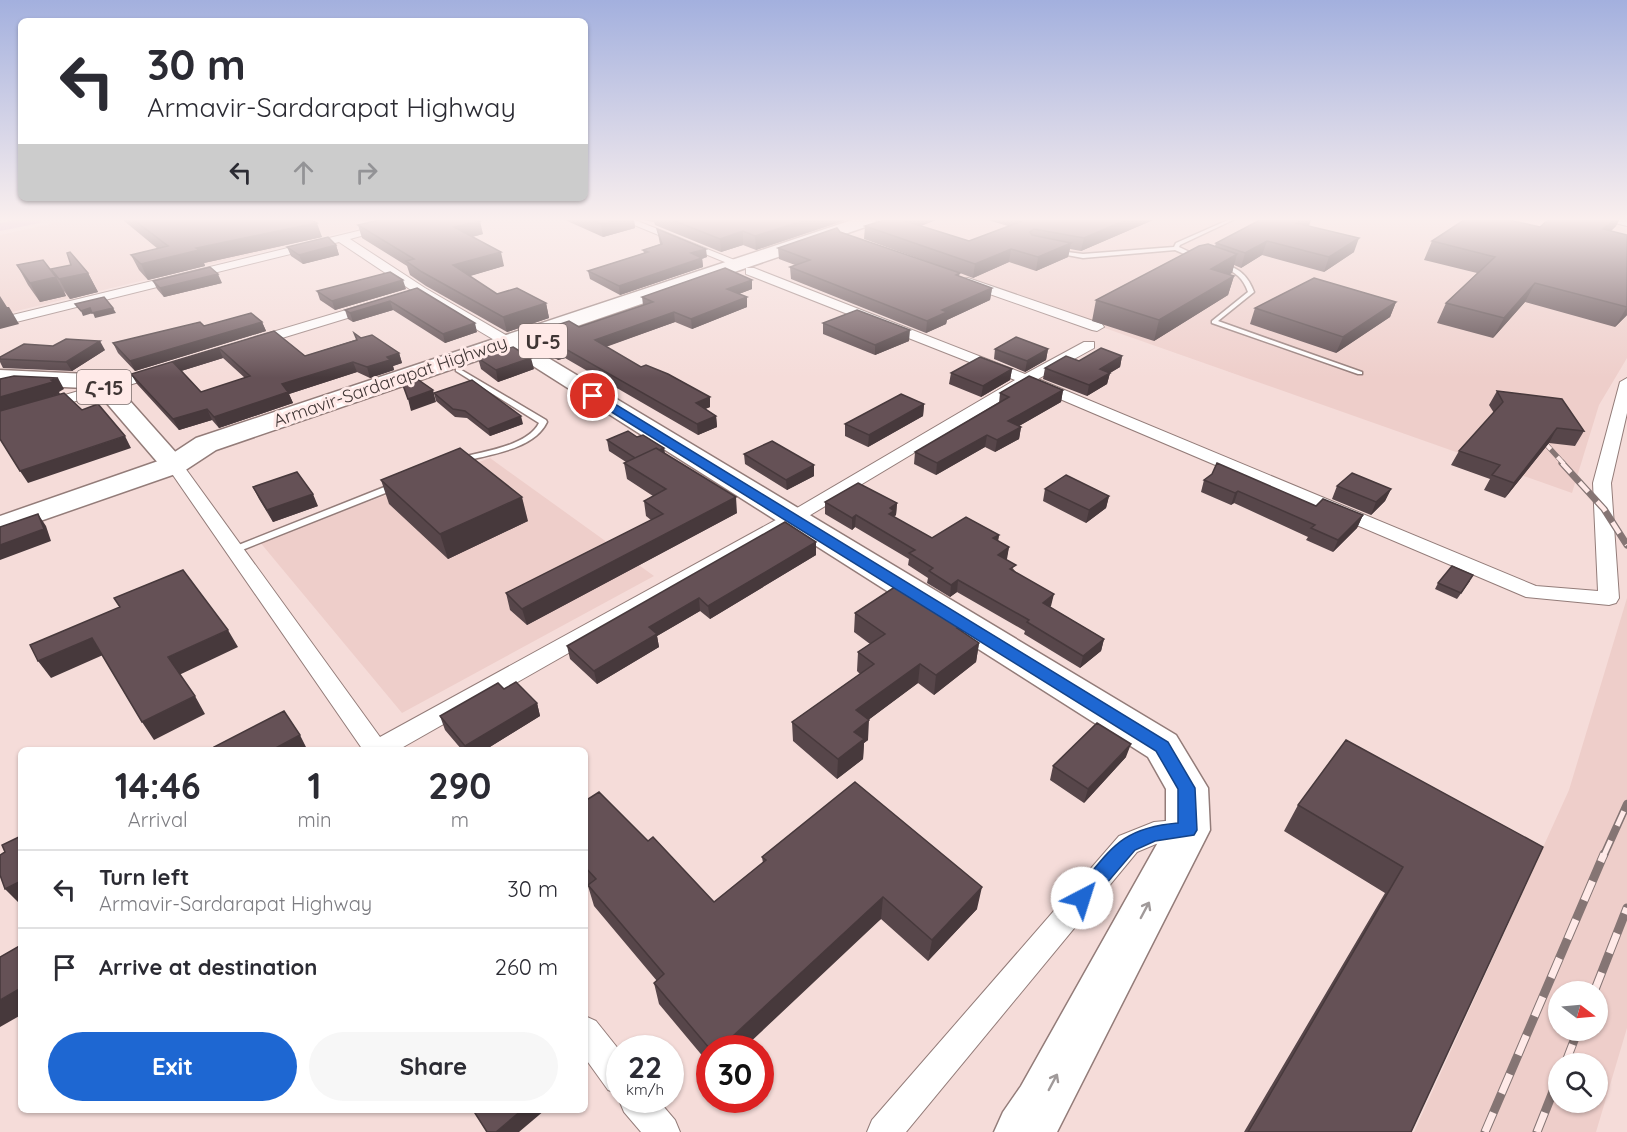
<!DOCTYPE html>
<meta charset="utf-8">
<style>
body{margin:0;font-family:Quicksand,"Noto Sans Armenian",sans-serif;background:#f7f7f7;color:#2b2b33;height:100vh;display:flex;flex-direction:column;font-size:22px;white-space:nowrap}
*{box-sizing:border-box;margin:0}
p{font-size:20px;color:#7c7c81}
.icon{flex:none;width:33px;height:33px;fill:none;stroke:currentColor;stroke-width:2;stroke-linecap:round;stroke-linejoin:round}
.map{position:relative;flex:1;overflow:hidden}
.drawer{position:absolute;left:18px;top:747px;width:570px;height:366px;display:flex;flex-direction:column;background:#fff;border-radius:9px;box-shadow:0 2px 4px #0004}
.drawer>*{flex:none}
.top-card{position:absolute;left:18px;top:18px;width:570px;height:183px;border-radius:9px;box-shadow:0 2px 4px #0004;background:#fff;color:#2b2b33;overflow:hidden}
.needle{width:39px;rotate:106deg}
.tools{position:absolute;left:1548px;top:981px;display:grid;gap:12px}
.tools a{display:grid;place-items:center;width:60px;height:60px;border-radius:50%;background:#fff;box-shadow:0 2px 4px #0004;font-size:30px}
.speed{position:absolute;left:606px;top:1035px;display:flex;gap:12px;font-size:30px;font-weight:700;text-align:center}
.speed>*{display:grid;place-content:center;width:78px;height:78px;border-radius:50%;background:#fff;box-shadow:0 2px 4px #0004;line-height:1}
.speed small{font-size:15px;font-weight:400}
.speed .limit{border:9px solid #d22;background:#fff;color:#111}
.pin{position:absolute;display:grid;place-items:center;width:51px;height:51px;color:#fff;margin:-26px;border:3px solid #fff;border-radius:50%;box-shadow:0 2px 6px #0007}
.me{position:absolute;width:66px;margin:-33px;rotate:40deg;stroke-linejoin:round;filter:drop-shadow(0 0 4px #0008)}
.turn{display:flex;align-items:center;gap:21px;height:126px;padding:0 30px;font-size:27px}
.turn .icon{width:78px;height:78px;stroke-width:2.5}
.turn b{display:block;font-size:42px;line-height:51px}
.lanes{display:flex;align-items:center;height:57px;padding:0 30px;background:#0003;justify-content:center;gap:30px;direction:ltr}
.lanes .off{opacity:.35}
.eta{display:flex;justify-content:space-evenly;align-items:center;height:102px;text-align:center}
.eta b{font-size:36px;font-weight:700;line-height:42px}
.button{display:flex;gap:12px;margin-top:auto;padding:12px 30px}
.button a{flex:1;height:69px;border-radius:36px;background:#1e67d2;color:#fff;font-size:24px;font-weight:700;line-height:69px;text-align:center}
.button a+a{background:#f7f7f7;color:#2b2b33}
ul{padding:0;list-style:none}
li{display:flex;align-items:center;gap:18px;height:78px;padding:0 30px;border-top:2px solid #e1e1e2}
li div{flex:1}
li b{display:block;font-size:22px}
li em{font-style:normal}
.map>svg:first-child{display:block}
.built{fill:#eececa;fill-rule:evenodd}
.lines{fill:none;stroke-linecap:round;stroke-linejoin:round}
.canal{fill:#dbabcf;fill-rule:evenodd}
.lane-casing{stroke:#937c79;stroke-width:3}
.street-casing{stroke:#937c79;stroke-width:2}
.primary-casing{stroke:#937c79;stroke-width:3}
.highway-casing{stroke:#937c79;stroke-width:3}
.lane{fill:#fff;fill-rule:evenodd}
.street{fill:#fff;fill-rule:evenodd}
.primary{fill:#fff;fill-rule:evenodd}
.highway{fill:#fff;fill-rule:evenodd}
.rail-far3-casing{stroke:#857574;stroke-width:5}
.rail-far2-casing{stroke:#857574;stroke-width:7}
.rail-far1-casing{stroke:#857574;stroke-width:8}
.rail-casing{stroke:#857574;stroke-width:9}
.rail-far3{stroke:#ffeae8;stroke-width:4;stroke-dasharray:10;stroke-linecap:butt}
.rail-far2{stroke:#ffeae8;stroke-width:4.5;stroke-dasharray:13;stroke-linecap:butt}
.rail-far1{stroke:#ffeae8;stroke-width:5;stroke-dasharray:16;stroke-linecap:butt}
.rail{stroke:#ffeae8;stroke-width:7;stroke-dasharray:21;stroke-linecap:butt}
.wall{fill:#57464a;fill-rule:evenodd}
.shaded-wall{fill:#47393c}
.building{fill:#655156;stroke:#47393c;stroke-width:1.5;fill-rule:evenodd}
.oneway{stroke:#a09a9a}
.route{fill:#1e67d2;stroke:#144388;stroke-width:1.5}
.labels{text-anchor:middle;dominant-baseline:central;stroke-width:6;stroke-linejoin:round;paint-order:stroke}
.far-street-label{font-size:18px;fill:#403635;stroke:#ffeae8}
.shield{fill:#ffeae8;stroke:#796c6b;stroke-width:1.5}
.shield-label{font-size:20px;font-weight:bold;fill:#403635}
</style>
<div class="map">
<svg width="1627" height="1132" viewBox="0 0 1627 1132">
<rect width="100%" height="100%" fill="#f5dcd9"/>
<path class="built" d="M68,220H393L0,315V235Z
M903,220H1594L1627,229V358L1599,405L1572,493L850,238Z
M490,458L654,576L402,713L259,541Z
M1627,598V1028L1596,1132H1414L1569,790ZM1558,992H1598V1030H1558ZM1558,1064H1598V1102H1558Z"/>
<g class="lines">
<path class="canal" d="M17,220H41L40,223L0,231V223Z"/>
<defs>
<path id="lane" d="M1228,220H1233L1180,245L1179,247L1198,256L1199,257L1196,259L1175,250L1083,258L1056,253L1059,251L1083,254L1174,247L1176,243Z
M1224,264C1240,269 1248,276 1254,292L1218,321L1362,372V374H1358L1212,323V321L1248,292C1243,278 1236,272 1222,267L1221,266Z
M458,368L546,420L547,422C534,450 487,455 460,462H457L456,460L457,458C481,452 528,446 539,423L456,371V369Z
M392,484H398L399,486L398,488L237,552H231L230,550L231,548Z"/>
<path id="street" d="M403,220H419L350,239L425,288L511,338V344H501L417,294L339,242L0,326V318Z
M622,220H635L742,263L732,265Z
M1610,220H1627V226L1611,222Z
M746,268H754L1025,374L1084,342H1094V348L1038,379L1536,586L1598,591L1593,483L1620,382L1627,378V413L1611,483L1619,598L1616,603L1609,605L1526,597L1027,385L797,523L398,750H363L166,465L168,461H180L380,737L785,515L1015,380L746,274Z
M968,278L1102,324L1104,327L1097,331L1092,330L964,285V279Z
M373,302L377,303V309L259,345H249L247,342L249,339Z
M157,368L162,369L164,372L162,375L0,424V414Z
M1188,819L1197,822L1201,830L1197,838L1156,844L1137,852L906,1132H867L872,1120L1119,836L1154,822Z
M585,1016L596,1021L620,1051V1094L608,1090L585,1058Z
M619,1100H658L675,1120L680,1132H641L624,1112Z"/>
<path id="primary" d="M0,370L88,374L114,383L187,465L183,471L174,473L165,471L98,393L85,388L0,384Z"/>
<path id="highway" d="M852,220H877L874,224L525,344L1176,735L1208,788L1210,830L1057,1132H994L1003,1112L1021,1086L1166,828V789L1148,757L508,350L216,450L184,471L0,535V516L164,459L196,438Z"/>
</defs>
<use href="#lane" class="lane-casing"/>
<use href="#street" class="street-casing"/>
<use href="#primary" class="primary-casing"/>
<use href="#highway" class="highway-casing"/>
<use href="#lane" class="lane"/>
<use href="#street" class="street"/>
<use href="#primary" class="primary"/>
<use href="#highway" class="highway"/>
<defs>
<path id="rail-far3" d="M1544,442L1564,464"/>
<path id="rail-far2" d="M1562,463L1604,509L1627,545"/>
<path id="rail-far1" d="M1604,855L1627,804"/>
<path id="rail" d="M1594,992L1627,908
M1565,1064L1578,1030
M1485,1132L1604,854
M1537,1132L1558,1079"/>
</defs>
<use href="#rail-far3" class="rail-far3-casing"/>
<use href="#rail-far2" class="rail-far2-casing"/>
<use href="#rail-far1" class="rail-far1-casing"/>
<use href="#rail" class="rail-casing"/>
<use href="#rail-far3" class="rail-far3"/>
<use href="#rail-far2" class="rail-far2"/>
<use href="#rail-far1" class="rail-far1"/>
<use href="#rail" class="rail"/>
</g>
<path class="wall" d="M123,220H311L322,237L204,263L205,266L148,280L139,270L131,255L158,249Z
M565,220H634L635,228L603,237Z
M642,220H846L756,250L743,245L721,252L655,225L654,222Z
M884,220H936L921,226L969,241L1008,226L988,220H1153L1081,251L1070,249L1068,257L1036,271L1009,262L973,278L960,273L959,276L992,288L990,300L947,320L946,324L926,333L791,279L790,267L795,265L779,259L778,248L840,232L945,268L864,239L865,226Z
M1548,220H1619L1616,226L1611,231L1627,235V315L1615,327L1525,302L1493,338L1437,323L1446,303L1477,273L1424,260L1432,241L1540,227Z
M358,225L483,234L472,237L504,266L469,276L497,294L546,303L549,318L507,332L426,286L410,275L407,266L362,238Z
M1309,226L1354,252L1324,272L1262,255L1241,268L1234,265L1232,273L1229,274L1234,276L1228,295L1154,341L1092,321L1096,300L1215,246L1216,243Z
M657,229L707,257L702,258L703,267L620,295L590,279L588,271L644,253L643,250L660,244Z
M336,245L339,255L303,264L291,256L287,247Z
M17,265L54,274L51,269L88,273L98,292L70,299L64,291L66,296L40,302L28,285Z
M153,281L222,283L164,297L157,289Z
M417,288L477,332L445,343L393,310L353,322L348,319L345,310Z
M406,289L335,310L320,300L317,291Z
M752,289L739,294L747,297V307L692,329L675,322L606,347L710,407L705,409L716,416L717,427L698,435L565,358L558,360L530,345L528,335L579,327L643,305L642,297Z
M1396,302L1390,317L1336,353L1250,324L1255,308Z
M262,322L266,331L135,371L118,353L113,343L204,326Z
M823,323L909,341L875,355L823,334Z
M274,331L305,356L361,338L399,353L402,363L393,366L394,370L370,378L357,372L289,394L293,403L219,428L212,420L179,430L137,384L131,374ZM223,358L245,378L201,392L181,371Z
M53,346L105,350L72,371L3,368L0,362V357Z
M995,349H1048L1046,360L1025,372L994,359Z
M1122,356L1120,367L1110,373L1107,384L1087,396L1043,379L1045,368L1079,361Z
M478,358L534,369L498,382L481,369Z
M1012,369L1010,380L981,397L949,384L951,373Z
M1063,390L1061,402L1019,426L1021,427L1019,439L995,452L985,447L936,475L914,464L915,452L999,403L1000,393Z
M1497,391L1584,431L1575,446L1549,443L1505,498L1484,490L1490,479L1451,465L1459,451L1494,413L1489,405Z
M434,393L523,424L490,436L467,418L455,417L436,401Z
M924,404L923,416L868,447L845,436V424Z
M637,437L664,448L665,454L737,513L527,625L510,610L506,593L651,520L646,516L644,501L653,496L627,479L624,463L626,462L609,451L607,440Z
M744,454L814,476L787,490L745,464Z
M381,480L528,521L448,559L389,504Z
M1204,480L1316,506L1363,515L1357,528L1333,552L1306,540L1308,537L1234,503L1231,505L1201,492Z
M1337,486L1391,489L1385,501L1371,515L1332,499Z
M253,487L318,506L273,522L259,499Z
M1045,489L1109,496L1106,508L1086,523L1043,501Z
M825,502L897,503L896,515L894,517L932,538L999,535L998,541L1009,547L1006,560L1015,571L1051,606L1050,607L1104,639L1101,651L1080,668L1024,634L1025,631L957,592L950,597L927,583L928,578L908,565L909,559L855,527L852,530L825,514Z
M816,542V555L710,619L700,611L657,636L659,647L597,684L570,659L567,646Z
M1470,581L1457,599L1435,589L1438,583Z
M855,613L964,633L979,643L976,662L934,695L918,683L868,720V740L864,743L863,759L837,779L793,741L792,722L860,674L857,671L858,652L870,644L854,632Z
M537,703L540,716L485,750H462L445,730L440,716Z
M1126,757L1084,803L1050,780L1053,766Z
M585,801L648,841L714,902L763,863L762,857L977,909L928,961L881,919L710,1048V1065L659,1004L654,983L657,981L594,906L588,886L585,882Z
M1298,805L1543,847L1411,1132H1244L1385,893L1284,831Z"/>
<path class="shaded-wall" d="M616,220H634L635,228L603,237L601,224Z
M806,220H846L756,250L755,236Z
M902,220H936L901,233Z
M1126,220H1153L1081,251L1084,238Z
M1302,220H1311L1309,226L1296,223Z
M1614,220H1619L1616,226L1594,247L1603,229Z
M480,221L483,234L457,241L454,227Z
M317,223L322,237L204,263L205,266L148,280L141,264L196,248Z
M743,231V245L721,252L720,239Z
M1359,238L1354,252L1324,272L1329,257Z
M1267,241L1262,255L1241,268L1245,253Z
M1071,243L1068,257L1036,271L1038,257Z
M336,245L339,255L303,264L299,255Z
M706,249L707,257L699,260L702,258L703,267L620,295L619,286L691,253Z
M1011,249L1009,262L973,278L975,264Z
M501,252L504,266L457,280L453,265Z
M1237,254L1232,273L1205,288L1211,269Z
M88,273L98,292L70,299L59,279Z
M218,274L222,283L164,297L160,288Z
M1234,276L1228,295L1154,341L1159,320Z
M56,277L66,296L40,302L30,283Z
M403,280L406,289L335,310L332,301Z
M752,280V289L728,298L727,289Z
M1535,283L1525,302L1493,338L1504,318Z
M992,288L990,300L947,320L946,324L926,333L927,321L942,310Z
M0,296L7,307H9L19,324L0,329Z
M747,297V307L692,329L691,319Z
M390,301L393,310L353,322L350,313Z
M1396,302L1390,317L1336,353L1343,337Z
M546,303L549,318L507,332L503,317Z
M1627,307V315L1615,327Z
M90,308H113L116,313L95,318L93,313L83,316L81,311Z
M674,312L675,322L596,350L595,340Z
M262,322L266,331L135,371L130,361Z
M475,323L477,332L445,343L443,334Z
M910,330L909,341L875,355V345Z
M100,341L105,350L72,371L66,362Z
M219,348L223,358L178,372L173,362Z
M564,348L565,358L558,360L556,351Z
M1048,349L1046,360L1025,372L1027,361Z
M399,353L402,363L393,366L394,370L370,378L367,367L387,357Z
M1122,356L1120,367L1098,380L1100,369Z
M531,358L534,369L498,382L496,370Z
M353,362L357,372L289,394L293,403L219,428L214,417L282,384Z
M1012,369L1010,380L981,397L983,386Z
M1110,373L1107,384L1087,396L1089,385Z
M58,378L64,389L59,392L60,394L0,412V397Z
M433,390L436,402L411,411L408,399Z
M1063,390L1061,402L1007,433L1008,421Z
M710,397V407L696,413V403Z
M924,404L923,416L868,447L869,435Z
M207,409L212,420L179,430L173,419Z
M521,416L523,424L490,436L488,429Z
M716,416L717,427L698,435L697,424Z
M1021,427L1019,439L995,452L997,440Z
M1557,428L1549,443L1505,498L1514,483Z
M987,435L985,447L936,475L937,463Z
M125,436L131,448L28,483L20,471Z
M664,448L665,458L637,460Z
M814,465V476L787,490L786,480Z
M1391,489L1385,501L1371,515L1376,502Z
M1238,491L1234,503L1231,505L1235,493Z
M313,494L318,506L273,522L267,510Z
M1109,496L1106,508L1086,523L1089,510Z
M522,497L528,521L448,559L440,534Z
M736,497L737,513L527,625L522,609Z
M897,503L896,515L894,516V522L888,526L890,508Z
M38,514L46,526L51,541L0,560V545Z
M856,515L855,527L852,530V518Z
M1363,515L1357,528L1333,552L1338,540Z
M999,535L997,546L993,538Z
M816,542V555L710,619L708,606Z
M1009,547L1007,559L996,567L998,555Z
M958,580L957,592L950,597L951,585Z
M1054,594L1051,606L1040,615L1043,603Z
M699,598L700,611L657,636L659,647L597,684L594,671L649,627Z
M965,623L962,642L957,628Z
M228,630L238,647L179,675L168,657Z
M92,638L103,655L51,678L38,661Z
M1104,639L1101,651L1080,668L1083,656Z
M979,643L976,662L934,695L936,675Z
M920,664L918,683L855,730L856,710Z
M195,696L205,714L154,740L142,722Z
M537,703L540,716L485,750H466L465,746Z
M869,720L868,740L864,743L863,759L837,779L838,759L854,732Z
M300,735L307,749L305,750H272Z
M1131,744L1126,757L1084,803L1088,789Z
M21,881V900L18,902L5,889Z
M982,887L977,909L928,961L932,940Z
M883,897L881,919L744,1048H720Z
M21,988V1015L0,1027V1000Z
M522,1110H545L519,1132H496Z"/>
<path class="building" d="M134,220H311L317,223L196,248L199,250L141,264L131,255L168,246Z
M379,220H478L480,221L454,227L501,252L453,265L497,294L517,288L546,303L503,317L422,272L406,261L414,259L358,225Z
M592,220H616L601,224Z
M672,220H806L755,236L743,231L720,239Z
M884,220H902L969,241L1025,220H1126L1084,238L1034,229L1030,232L1032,235L1071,243L1038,257L1011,249L975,264L865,226Z
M1260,220H1302L1296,223L1359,238L1329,257L1267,241L1245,253L1216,243Z
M1464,220H1509L1540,227L1548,220H1614L1603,229L1627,235V307L1535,283L1504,318L1446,303L1495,257L1432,241Z
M837,228L840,232L960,273L956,275L992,288L942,310L947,312L927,321L790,267L810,260L778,248Z
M657,229L706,249L691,253L702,258L619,286L588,271L648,252L643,250L662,244Z
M328,237L336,245L299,255L287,247Z
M1208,244L1237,254L1211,269L1234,276L1159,320L1096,300L1199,246Z
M70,252L88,273L59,279L51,269L71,265L67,253Z
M43,260L56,277L30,283L17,265Z
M210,267L218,274L160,288L153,281Z
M725,268L752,280L727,289L747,297L691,319L674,312L595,340L641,367L646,365L668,374L710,397L696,403L716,416L697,424L564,348L556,351L528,335L569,321L579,327L653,302L642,297Z
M390,272L403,280L332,301L317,291Z
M1314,278L1396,302L1343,337L1255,308Z
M417,288L475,323L443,334L390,301L350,313L345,310Z
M104,297L113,308L92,313L90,308L81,311L75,304Z
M857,310L910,330L875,345L823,323Z
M251,313L262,322L130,361L113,343L200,322L204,326Z
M274,331L305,356L357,340L354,333L361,338L372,335L399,353L387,357L390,360L367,367L353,362L282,384L288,392L214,417L207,409L173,419L131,374ZM219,348L250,376L201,392L173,362Z
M1016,337L1048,349L1027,361L995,349Z
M66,339L100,341L66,362L0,359V357L24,344L53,346Z
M513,347L531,358L496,370L478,358Z
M1101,348L1122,356L1100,369L1110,373L1089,385L1045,368L1066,356L1079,361Z
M980,357L1012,369L983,386L951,373Z
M410,374L433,390L408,399L400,377Z
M14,376L58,378L51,380L53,382L0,397V379Z
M1029,376L1063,390L1008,421L1021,427L997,440L987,435L937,463L915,452L1009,397L1000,393Z
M472,380L521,416L488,429L465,411L453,409L434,393Z
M1497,391L1562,399L1584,431L1557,428L1514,483L1492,475L1500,465L1459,451L1503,402Z
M64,393L82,410L98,404L125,436L20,471L0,439V411Z
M901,394L924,404L869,435L845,424Z
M628,431L637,437L643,435L664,448L659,450L656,448L635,458L607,440Z
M772,441L814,465L786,480L744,454Z
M460,448L522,497L440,534L381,480Z
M656,448L736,497L522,609L506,593L663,514L644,501L666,489L624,463Z
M1217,463L1316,506L1323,499L1363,515L1338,540L1311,528L1315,525L1238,491L1235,493L1204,480L1212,474Z
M297,472L313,494L267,510L253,487Z
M1352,473L1391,489L1376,502L1337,486Z
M1066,475L1109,496L1089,510L1045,489Z
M858,483L897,503L890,508L894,511L889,514L932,538L966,517L999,535L993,538L1009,547L998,555L1016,565L1010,569L1054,594L1043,603L1104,639L1083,656L1027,622L1029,620L958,580L951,585L929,571L933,568L909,553L915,550L856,515L852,518L825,502Z
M38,514L44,529L0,545V527Z
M785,522L816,542L708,606L699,598L649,627L657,634L594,671L567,646Z
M1452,566L1473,575L1461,593L1438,583Z
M183,570L228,630L168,657L195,696L142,722L92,638L38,661L30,645L120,607L114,598Z
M901,583L965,623L957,628L979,643L936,675L920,664L856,710L869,720L854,732L864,739L838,759L792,722L874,664L858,652L885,634L855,613Z
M516,682L537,703L465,746L440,716L498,683L504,689Z
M284,711L300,735L272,750H216L214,747Z
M1097,723L1131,744L1088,789L1053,766Z
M1346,740L1543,847L1411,1132H1248L1403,867L1298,805Z
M855,782L982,887L932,940L883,897L720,1048L710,1049L654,983L664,974L588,885L596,879L585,867V801L599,792L648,841L653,837L714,902L766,860L762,857Z
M21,836V881L5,889L0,875V855L5,852L2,845Z
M21,945V988L0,1000V957Z
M473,1110H522L496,1132H487Z"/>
<defs><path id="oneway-shaft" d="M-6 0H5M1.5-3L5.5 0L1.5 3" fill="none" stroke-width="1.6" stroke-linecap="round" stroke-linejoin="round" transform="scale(1.5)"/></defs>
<g class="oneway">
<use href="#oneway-shaft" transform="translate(1145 910) rotate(-62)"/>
<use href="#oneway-shaft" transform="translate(1053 1082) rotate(-62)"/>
</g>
<linearGradient id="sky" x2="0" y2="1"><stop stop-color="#a3b0de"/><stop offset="0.58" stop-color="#faefee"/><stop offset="1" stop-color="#faefee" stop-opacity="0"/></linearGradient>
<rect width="1627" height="378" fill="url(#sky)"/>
<path class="route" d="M589,393H597L1168,742L1195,788L1197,830L1194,835L1155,841L1135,850L1089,904L1082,907L1075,904L1073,898L1075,892C1111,850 1119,828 1178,823V789L1156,751L589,398Z"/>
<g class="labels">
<g class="far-street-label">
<text transform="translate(390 381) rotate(-19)">Armavir-Sardarapat Highway</text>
</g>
<g class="shield">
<rect x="519" y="324" width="48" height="34" rx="4.5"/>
<rect x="77" y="370" width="54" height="34" rx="4.5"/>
</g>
<g class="shield-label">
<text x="543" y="341">Մ-5</text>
<text x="104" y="387">Հ-15</text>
</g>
</g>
</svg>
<div class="tools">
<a><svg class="needle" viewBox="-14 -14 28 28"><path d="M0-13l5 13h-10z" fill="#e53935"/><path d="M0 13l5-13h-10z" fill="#7c7c81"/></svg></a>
<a><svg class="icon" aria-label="search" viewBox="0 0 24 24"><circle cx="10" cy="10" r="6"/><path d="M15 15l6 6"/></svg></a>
</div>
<div class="speed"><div>22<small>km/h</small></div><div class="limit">30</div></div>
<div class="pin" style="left:593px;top:396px;background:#d93025"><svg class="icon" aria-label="arrive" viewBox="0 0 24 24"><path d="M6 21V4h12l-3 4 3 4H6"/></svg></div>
<svg class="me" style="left:1082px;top:898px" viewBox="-20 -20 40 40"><circle r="19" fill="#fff"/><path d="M0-13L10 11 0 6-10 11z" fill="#1e67d2"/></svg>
<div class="top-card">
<div class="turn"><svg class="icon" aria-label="left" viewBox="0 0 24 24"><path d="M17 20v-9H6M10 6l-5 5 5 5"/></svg><div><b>30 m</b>Armavir-Sardarapat Highway</div></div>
<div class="lanes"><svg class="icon" aria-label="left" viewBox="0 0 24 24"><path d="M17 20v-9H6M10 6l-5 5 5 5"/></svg><svg class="icon off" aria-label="ahead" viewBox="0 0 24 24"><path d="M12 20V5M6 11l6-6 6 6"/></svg><svg class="icon off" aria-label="right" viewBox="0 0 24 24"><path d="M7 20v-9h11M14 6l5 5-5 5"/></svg></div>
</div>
<section class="drawer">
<div class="eta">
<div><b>14:46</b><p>Arrival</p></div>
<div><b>1</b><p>min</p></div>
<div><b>290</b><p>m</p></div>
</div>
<ul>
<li><svg class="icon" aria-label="left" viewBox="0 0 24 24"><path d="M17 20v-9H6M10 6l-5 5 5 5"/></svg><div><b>Turn left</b><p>Armavir-Sardarapat Highway</p></div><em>30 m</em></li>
<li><svg class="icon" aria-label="arrive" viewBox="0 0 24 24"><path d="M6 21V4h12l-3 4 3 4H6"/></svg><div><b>Arrive at destination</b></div><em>260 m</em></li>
</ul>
<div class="button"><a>Exit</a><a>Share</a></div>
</section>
</div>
